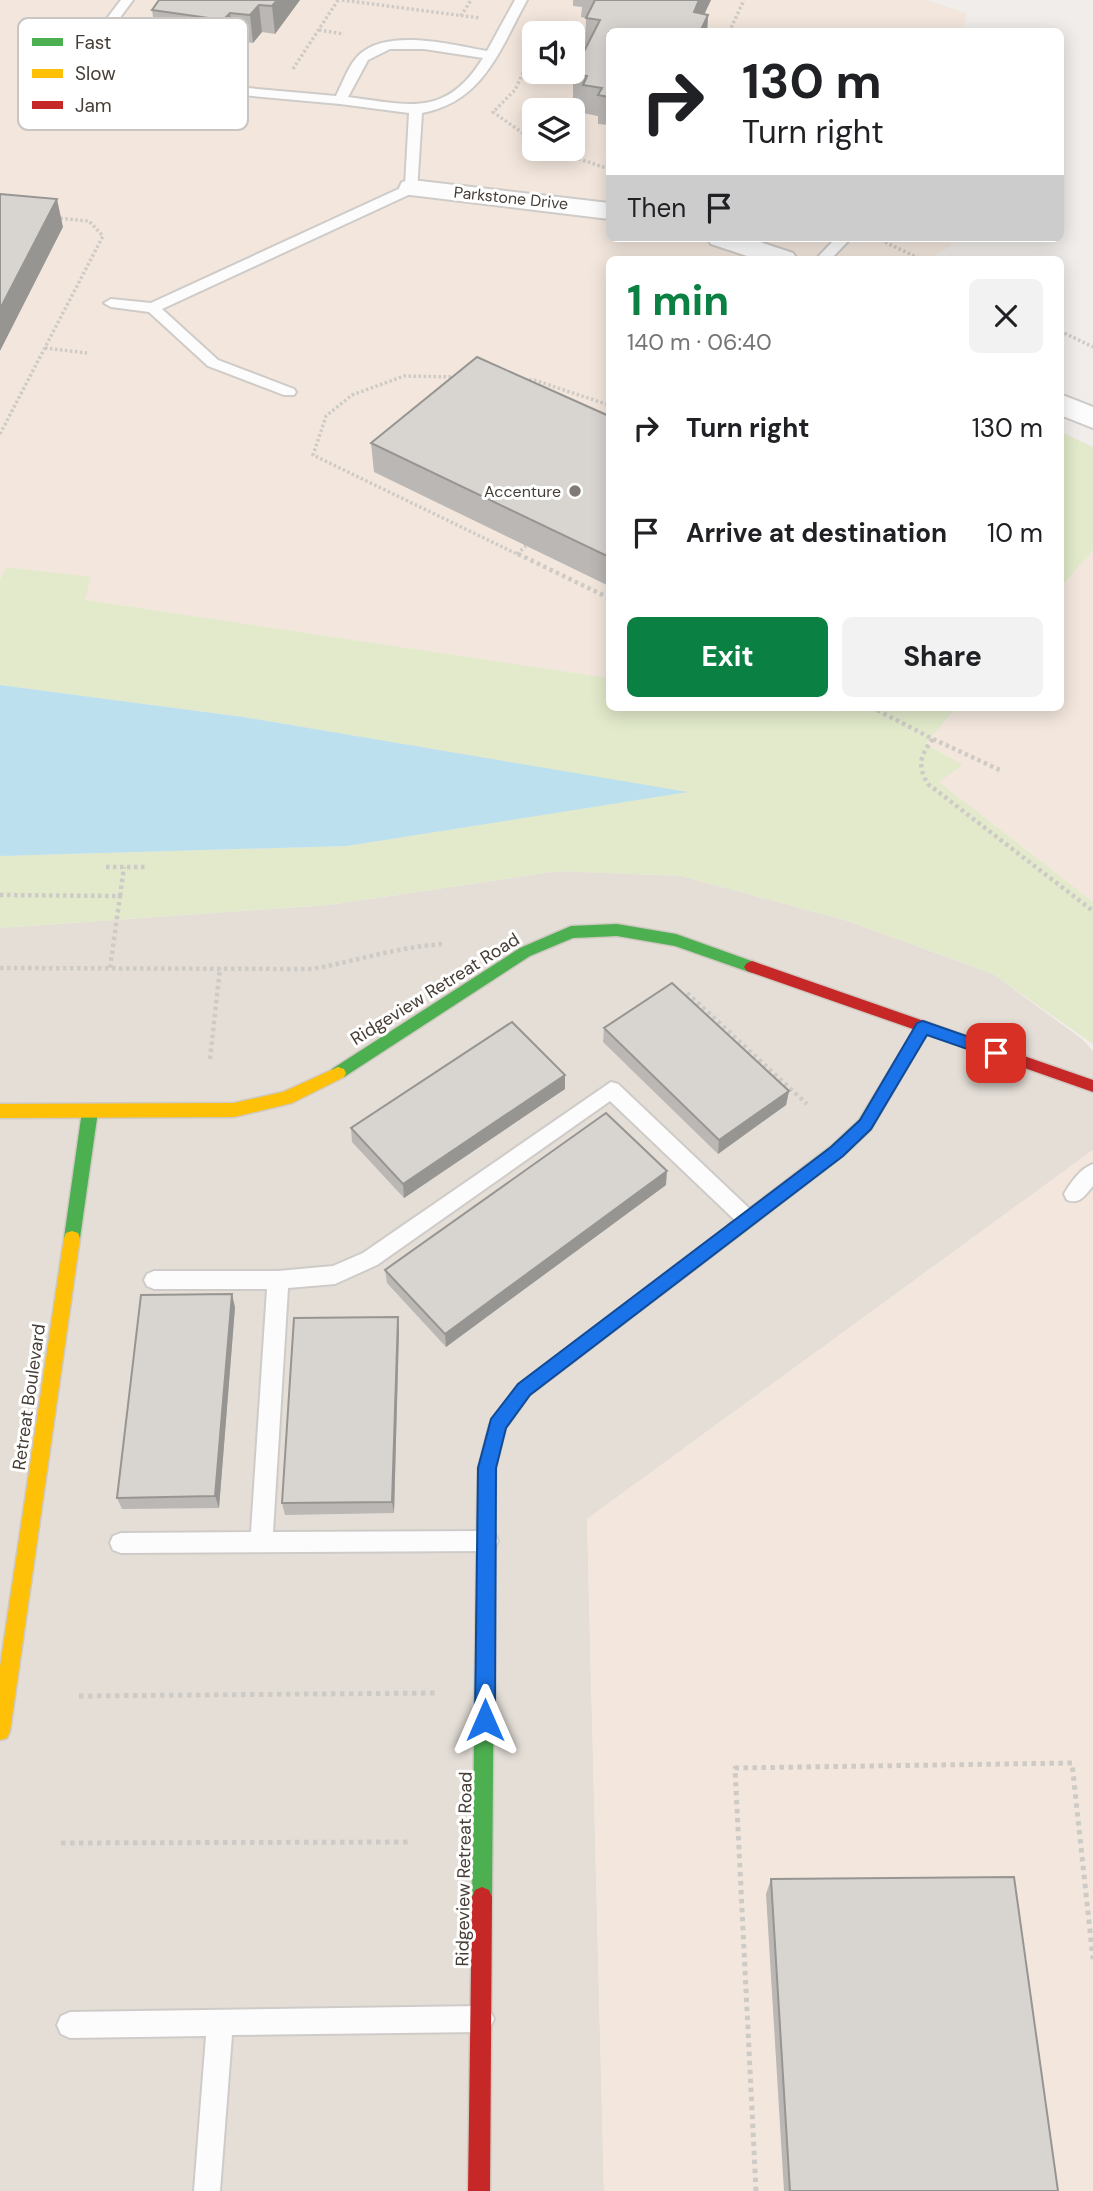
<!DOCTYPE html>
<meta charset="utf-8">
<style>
body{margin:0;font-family:"DM Sans",sans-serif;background:#f2f2f2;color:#202124;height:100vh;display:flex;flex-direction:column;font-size:26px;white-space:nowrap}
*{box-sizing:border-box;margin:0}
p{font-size:23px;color:#757577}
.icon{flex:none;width:38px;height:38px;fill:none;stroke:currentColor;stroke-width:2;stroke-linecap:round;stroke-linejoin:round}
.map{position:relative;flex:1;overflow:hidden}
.details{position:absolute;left:606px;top:256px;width:458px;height:455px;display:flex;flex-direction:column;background:#fff;border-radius:10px;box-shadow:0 4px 18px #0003}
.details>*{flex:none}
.banner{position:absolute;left:606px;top:28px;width:458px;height:214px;border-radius:10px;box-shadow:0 4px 18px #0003;background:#fff;color:#202124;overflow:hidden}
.tools{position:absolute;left:522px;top:21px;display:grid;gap:14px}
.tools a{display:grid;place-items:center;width:63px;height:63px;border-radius:10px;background:#fff;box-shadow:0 4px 18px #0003;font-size:35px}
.pin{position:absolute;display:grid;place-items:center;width:60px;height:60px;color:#fff;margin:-30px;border-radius:14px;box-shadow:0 4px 10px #0006}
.me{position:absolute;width:77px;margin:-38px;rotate:0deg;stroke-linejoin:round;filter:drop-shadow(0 0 5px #0008)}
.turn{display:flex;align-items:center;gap:24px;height:147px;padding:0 21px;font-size:32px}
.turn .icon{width:91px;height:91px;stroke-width:2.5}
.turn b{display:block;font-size:49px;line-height:60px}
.then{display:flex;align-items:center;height:66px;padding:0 21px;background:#0003;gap:14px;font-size:26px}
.round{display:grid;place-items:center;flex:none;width:74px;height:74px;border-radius:10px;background:#f2f2f2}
.summary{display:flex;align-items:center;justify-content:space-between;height:119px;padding:0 21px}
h1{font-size:42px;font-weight:700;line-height:52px;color:#0b8043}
.primary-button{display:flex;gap:14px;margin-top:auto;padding:14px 21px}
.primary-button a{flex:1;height:80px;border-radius:10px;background:#0b8043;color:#fff;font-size:28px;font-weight:700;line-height:80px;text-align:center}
.primary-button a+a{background:#f2f2f2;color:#202124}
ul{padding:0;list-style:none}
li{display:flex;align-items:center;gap:21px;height:105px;padding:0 21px}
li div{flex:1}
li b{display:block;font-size:26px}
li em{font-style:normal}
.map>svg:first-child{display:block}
.residential{fill:#e4ded7}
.commercial{fill:#f3e7dd;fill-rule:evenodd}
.green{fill:#e2eacb}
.water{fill:#bce0ee}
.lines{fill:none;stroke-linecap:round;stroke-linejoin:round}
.lane-casing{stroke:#cecbc8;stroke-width:4}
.street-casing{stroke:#cecbc8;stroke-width:4}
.fast-casing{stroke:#cfc9c1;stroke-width:3}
.slow-casing{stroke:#cfc9c1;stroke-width:3}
.jam-casing{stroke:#cfc9c1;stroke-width:3}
.path-far2{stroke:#cecbc7;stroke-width:3.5;stroke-dasharray:2.5 2.5;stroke-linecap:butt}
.path-far1{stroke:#cecbc7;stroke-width:4.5;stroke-dasharray:3.5 3.5;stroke-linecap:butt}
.path{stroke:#cecbc7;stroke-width:5;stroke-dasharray:4.5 4.5;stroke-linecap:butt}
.lane{fill:#fdfcfc;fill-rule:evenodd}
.street{fill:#fdfcfc;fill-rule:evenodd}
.fast{fill:#4caf50;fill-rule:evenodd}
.slow{fill:#ffc107;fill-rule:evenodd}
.jam{fill:#c62828;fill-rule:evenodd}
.wall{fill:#bab7b4}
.shaded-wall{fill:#979592}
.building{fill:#d8d5d1;stroke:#979592;stroke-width:2}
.route{fill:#1a73e8;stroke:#114b97;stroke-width:2}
.poi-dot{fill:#827b75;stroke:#fff;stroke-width:2.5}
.labels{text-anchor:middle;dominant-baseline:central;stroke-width:6;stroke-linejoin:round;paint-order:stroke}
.far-street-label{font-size:16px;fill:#463e36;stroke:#fff}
.far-poi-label{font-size:16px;fill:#463e36;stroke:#fff;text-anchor:end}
.street-label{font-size:18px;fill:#463e36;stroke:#fff}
.key{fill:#fff;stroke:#c8c5c3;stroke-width:2}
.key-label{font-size:19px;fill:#463e36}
</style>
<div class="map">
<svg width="1093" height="2191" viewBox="0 0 1093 2191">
<rect width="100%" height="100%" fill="#f0edea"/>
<path class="residential" d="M559,871L681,876L848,921L993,974L1082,1039L1093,1051V1150L587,1519L604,2191H0V928L329,905Z"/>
<path class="commercial" d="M0,0H926L967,13L962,31L609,32V238H949L952,245L930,259H609V678L0,588ZM534,33H572V72H534ZM534,110H572V149H534Z
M1093,550V902L938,782L924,745L957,707H1060L1061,587Z
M1093,1150V2191H604L587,1519Z"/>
<path class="green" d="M1061,432L1093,447V550L1061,587Z
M6,567L91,577L85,600L609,678V707H800L837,712L838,707H957L925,744L963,765L939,782L1093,902V1044L993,974L848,921L681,876L559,871L329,905L0,928V856L347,846L685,792L243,717L0,685V580Z"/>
<path class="water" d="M0,685L243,717L688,792L347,846L0,856Z"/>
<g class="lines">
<defs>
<path id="lane" d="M121,0H133L79,73L336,96C343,82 349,64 360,54C389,28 453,45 487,51L515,0H527C500,49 484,101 422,113L417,191L162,309L218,360L294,389L296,392L294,395H284L208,366L149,312L111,307L104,303L111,299L151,303L405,186L409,113L340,104L65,79V73ZM390,49H424L483,58C446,118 409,105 348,97L368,60Z
M836,238H851L831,259H816Z
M611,1082L618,1084L753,1212L756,1218L753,1224L746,1227L739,1224L610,1101L377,1265L335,1284L288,1288L273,1532L487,1531L495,1534L498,1541L495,1548L487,1551L121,1553L113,1550L110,1543L113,1536L121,1533L251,1532L267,1289H154L147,1286L144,1280L147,1274L154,1271H278L333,1266L363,1253Z
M1093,1164V1186C1085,1195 1080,1205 1067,1200L1064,1194C1070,1183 1081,1168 1093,1164Z
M481,2006L490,2010L494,2019L490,2028L481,2032L232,2035L220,2191H194L206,2036L70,2038L61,2034L57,2025L61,2016L70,2012Z"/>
<path id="street" d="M412,180L609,203V219L402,194L399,188L402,182Z
M707,238H748L793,253L797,259H756L711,244Z
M1060,394L1093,407V428L1060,415Z"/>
<path id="fast" d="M617,924L676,934L757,963L760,967L752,973L675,946L617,936L573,938L530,956L344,1077H332L330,1073L332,1069L520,948L571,926Z
M923,1021L928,1023L931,1027L871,1130L843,1156L740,1235L734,1237L728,1235L726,1230L728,1225L831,1146L859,1120L918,1023Z
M90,1104L96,1106L98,1111L80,1238L78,1243L72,1245L66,1243L64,1238L82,1111L84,1106Z
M486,1511L492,1513L495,1519L492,1897L489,1904L482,1907L475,1904L472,1897L477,1519L480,1513Z"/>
<path id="slow" d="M338,1067L344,1069L346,1073L344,1077L292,1103L234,1117L0,1118V1104L234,1103L283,1092Z
M734,1223L740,1225L742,1230L740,1235L530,1395L506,1428L496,1468L495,1519L492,1525L486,1527L480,1525L477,1519L478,1468L489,1425L518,1385Z
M72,1231L78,1233L80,1238L10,1731L7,1738L0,1740V1667L64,1238L66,1233Z"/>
<path id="jam" d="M752,961L1093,1080V1092L747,971L744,967L747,963Z
M482,1887L489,1890L492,1897L490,2191H468L472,1897L475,1890Z"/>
</defs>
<use href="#lane" class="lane-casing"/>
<use href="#street" class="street-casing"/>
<use href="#fast" class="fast-casing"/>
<use href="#slow" class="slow-casing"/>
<use href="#jam" class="jam-casing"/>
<path class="path-far2" d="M342,0L480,18
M461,16L471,0
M541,26L591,34
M319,30L344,34
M729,32L744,0
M541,33L544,27
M136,41L157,15
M534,50L515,90L493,112L534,141
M293,69L338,0
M550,149L609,169
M876,238L921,259
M1060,331L1093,347
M45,348L87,353
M456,377L404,376L352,395L326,416L313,455L521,556
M524,380H534L609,405
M0,434L103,236L89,221L57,218
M517,554L526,546"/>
<path class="path-far1" d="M518,554L609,598
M871,707L933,739C920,755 917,766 928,784L1093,911
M933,739L1000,770
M106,867H146
M0,895L120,896L110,968
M120,896L124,867
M0,968L312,969C356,961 398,947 443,944
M687,993L807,1104
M210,1059L220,968"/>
<path class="path" d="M79,1696L438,1693
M61,1843L409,1842
M756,2191L735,1768L1072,1763L1093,1959"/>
<use href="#lane" class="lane"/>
<use href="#street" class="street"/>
<use href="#fast" class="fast"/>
<use href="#slow" class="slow"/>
<use href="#jam" class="jam"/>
</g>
<path class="wall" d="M300,0L275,34L262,32L253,43L234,41L227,48L156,38L152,10Z
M573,0H711L704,14L708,15L707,32H609V125L598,124V116L583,113V103L573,102V73L587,46H585L586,18L581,17L582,7L573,6Z
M609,416V586L374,472L371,443Z
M604,1028L789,1091L786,1105L718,1154L603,1042Z
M565,1075V1089L404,1198L352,1142L351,1128Z
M666,1185L446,1347L387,1283L385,1270Z
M235,1307L219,1508L122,1509L117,1498Z
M398,1317L399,1330L394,1513L285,1515L282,1503Z
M771,1879L1058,2191H784L766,1894Z"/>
<path class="shaded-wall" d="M277,0H300L275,34L272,6Z
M699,0H711L696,32L694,12Z
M259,5L262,32L253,43L250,15Z
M230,13L234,41L227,48L223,20Z
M708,15L707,32H700Z
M57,199L63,227L0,351V309Z
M565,1075V1089L404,1198L403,1184Z
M789,1091L786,1105L718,1154L719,1140Z
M667,1171L666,1185L446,1347L445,1334Z
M232,1294L235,1307L219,1508L215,1496Z
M398,1317L399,1330L394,1513L392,1502Z"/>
<path class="building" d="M159,0H277L272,6L259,5L250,15L230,13L223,20L152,10Z
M595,0H699L694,12L708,15L700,32H609V97L598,95L602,88L583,85L587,76L573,73L600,20L586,18Z
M0,194L57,199L0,309Z
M477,357L609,416V557L371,443Z
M672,983L789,1091L719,1140L604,1028Z
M512,1022L565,1075L403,1184L351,1128Z
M606,1113L667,1171L445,1334L385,1270Z
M232,1294L215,1496L117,1498L141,1295Z
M398,1317L392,1502L282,1503L294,1318Z
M1014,1877L1058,2191H790L771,1879Z"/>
<path class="route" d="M923,1021L1001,1048L1004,1053L996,1059L927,1035L871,1129L843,1156L530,1395L506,1428L496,1468L495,1720L492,1727L485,1730L478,1727L475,1720L478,1468L491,1419L518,1384L831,1147L860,1120L917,1023Z"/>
<circle class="poi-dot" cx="575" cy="491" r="7"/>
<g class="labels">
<g class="far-street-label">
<text transform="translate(511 198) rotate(6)">Parkstone Drive</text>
</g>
<g class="far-poi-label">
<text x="561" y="491">Accenture</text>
</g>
<g class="street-label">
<text transform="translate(435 989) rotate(-32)">Ridgeview Retreat Road</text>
<text transform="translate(29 1397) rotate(-82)">Retreat Boulevard</text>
<text transform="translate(464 1869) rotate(-89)">Ridgeview Retreat Road</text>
</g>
</g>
<rect x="18" y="18" width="230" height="112" rx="10" class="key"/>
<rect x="32" y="38" width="31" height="8" fill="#4caf50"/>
<rect x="32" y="69" width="31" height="9" fill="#ffc107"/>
<rect x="32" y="101" width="31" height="8" fill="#c62828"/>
<g class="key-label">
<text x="75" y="49">Fast</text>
<text x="75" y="80">Slow</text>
<text x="75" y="112">Jam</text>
</g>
</svg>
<div class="tools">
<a><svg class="icon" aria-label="sound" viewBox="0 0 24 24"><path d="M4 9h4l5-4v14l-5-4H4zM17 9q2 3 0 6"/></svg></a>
<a><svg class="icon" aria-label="layers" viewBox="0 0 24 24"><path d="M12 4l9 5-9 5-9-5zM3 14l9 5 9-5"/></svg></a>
</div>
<div class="pin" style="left:996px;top:1053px;background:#d93025"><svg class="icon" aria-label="arrive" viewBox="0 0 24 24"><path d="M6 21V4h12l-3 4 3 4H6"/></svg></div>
<svg class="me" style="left:485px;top:1720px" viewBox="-20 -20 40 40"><path d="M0-17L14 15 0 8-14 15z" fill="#1a73e8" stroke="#fff" stroke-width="4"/></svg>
<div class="banner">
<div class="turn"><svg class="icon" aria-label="right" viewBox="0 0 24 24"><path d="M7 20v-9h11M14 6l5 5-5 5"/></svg><div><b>130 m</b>Turn right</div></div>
<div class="then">Then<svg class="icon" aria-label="arrive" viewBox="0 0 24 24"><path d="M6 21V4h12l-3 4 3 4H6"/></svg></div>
</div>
<section class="details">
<div class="summary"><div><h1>1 min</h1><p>140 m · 06:40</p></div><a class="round"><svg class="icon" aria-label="close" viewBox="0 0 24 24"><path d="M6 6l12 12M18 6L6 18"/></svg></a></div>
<ul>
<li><svg class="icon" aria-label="right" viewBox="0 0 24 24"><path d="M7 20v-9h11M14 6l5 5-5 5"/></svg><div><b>Turn right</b></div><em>130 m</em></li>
<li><svg class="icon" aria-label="arrive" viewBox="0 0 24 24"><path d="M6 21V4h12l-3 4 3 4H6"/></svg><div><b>Arrive at destination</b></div><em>10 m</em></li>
</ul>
<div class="primary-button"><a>Exit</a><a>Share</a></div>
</section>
</div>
